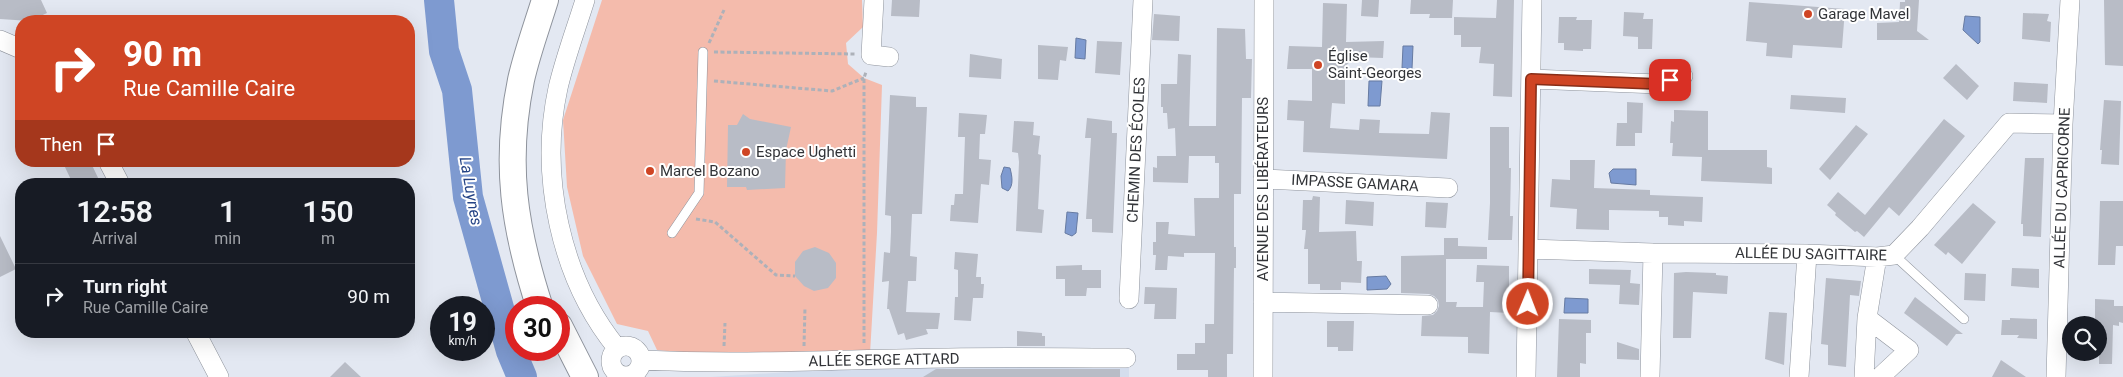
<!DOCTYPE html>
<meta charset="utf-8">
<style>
body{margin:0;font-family:Roboto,sans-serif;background:#242831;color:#f1f3f6;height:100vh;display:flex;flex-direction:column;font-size:19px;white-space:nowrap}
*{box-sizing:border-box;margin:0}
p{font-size:16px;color:#9ea1a6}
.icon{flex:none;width:28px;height:28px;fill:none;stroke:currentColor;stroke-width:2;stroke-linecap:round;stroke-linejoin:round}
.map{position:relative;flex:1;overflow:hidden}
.panel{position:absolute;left:15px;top:178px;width:400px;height:160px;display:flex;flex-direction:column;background:#171b24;border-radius:20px;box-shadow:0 5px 20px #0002}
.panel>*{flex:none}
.guide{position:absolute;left:15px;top:15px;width:400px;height:152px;border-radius:20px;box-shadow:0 5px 20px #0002;background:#cf4524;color:#fff;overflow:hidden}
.tools{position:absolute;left:2062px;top:316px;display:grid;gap:10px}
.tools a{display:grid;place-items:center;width:45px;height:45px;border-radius:50%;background:#171b24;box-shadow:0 5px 20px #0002;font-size:25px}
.speed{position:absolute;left:430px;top:296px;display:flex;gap:10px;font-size:25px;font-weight:700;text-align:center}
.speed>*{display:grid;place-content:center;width:65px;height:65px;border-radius:50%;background:#171b24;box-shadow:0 5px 20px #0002;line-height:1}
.speed small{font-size:12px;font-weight:400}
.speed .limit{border:8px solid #d22;background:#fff;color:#111}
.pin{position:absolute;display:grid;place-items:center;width:42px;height:42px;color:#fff;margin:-21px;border-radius:10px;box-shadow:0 2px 8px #0006}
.me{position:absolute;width:55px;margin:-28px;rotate:1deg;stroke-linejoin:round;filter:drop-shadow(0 0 4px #0008)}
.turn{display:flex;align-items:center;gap:18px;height:105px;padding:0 25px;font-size:22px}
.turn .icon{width:65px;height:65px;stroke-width:2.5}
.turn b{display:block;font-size:35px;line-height:42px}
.then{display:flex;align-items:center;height:48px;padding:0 25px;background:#0003;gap:10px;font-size:19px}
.eta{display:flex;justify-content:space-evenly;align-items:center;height:85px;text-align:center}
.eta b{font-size:30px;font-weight:600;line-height:35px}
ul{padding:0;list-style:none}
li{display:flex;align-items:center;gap:15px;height:65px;padding:0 25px;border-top:1px solid #363941}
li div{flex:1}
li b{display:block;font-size:19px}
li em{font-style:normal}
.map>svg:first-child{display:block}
.built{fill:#d4dded}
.green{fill:#f4bbac}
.water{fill:#7e9ad0;stroke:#677ba2}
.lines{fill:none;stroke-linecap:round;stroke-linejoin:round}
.river{stroke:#7e9ad0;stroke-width:30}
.building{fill:#b8bcc6}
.lane-casing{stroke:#8e939c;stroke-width:10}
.street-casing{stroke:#8e939c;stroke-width:20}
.secondary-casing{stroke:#8e939c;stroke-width:28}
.path{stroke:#adb1b9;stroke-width:3;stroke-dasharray:4 2.5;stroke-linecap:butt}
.lane{stroke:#fff;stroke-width:9}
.street{stroke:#fff;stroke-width:19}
.secondary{stroke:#fff;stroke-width:26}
.route-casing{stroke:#872d17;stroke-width:12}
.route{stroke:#cf4524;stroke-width:9}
.poi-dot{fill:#cf4524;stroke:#fff;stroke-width:2}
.labels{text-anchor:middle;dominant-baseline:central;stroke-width:4;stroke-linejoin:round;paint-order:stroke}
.poi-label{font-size:15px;fill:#323438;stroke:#fff;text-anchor:start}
.street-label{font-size:15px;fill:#323438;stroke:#fff}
.water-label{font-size:16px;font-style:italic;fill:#244385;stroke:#fff}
</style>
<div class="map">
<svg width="2123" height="377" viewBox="0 0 2123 377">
<rect width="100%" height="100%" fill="#e3e8f2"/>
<path class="built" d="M930,363L1129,364V377H711Z"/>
<path class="green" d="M602,0H862L863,27L846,43L848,64L864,78L882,85L877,233L870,354H697L657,350L648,331L617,324L583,256L567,187L563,120Z"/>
<path class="water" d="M1965,16L1980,17V42L1978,44L1963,30Z
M1076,38L1086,40L1085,59L1075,58Z
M1403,46H1413L1412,69L1402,68Z
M1369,81H1382L1380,106H1368Z
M1004,167L1010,168C1012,176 1014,185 1008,191L1002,188L1001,176Z
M1613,169H1636V185L1611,183L1609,173Z
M1067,212L1078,213L1076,233L1072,236L1065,233Z
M1386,276L1391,284L1387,289L1367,290V277Z
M1565,298L1588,299V313H1564Z"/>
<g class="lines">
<path class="river" d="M439,0L444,51L457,90L468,197L511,351L522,377"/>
</g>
<path class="building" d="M0,0H41L47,13L30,21L0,19Z
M892,0H920L919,17L891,16Z
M1362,0H1379L1378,17L1361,16Z
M1411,0H1453L1452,18H1429L1430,14H1410Z
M1497,0H1514L1512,97L1493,96L1494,64L1479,63L1481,47H1461V35H1454V17L1496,18Z
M1905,0H1919L1917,31L1929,40H1877V23L1899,22L1900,2H1905Z
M2104,0H2123V66L2105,65Z
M1749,2L1845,9L1842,48L1793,45L1792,58L1766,56L1767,43L1746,41Z
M1323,3L1347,4L1346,42L1384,41L1383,58L1356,57L1345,66V104L1332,103L1330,128L1359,130L1360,119L1380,120L1379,133L1429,134L1431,112L1450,113L1447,159L1303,152L1304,121L1287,120L1288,100L1312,101V69H1287L1289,46L1322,47Z
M1624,12L1644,13L1643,19H1653L1652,49H1638V37L1623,36Z
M2023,13L2049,14L2047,21L2051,22L2050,42L2022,39Z
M1154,14L1180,16L1179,41L1152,40Z
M1559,17H1577L1576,20H1592L1591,49H1583V51L1564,50V43H1558Z
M1217,28L1245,29L1246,59H1252L1251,98H1242L1241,194H1234V247H1236V268H1234L1233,354H1227V377H1208V370H1177V354H1195V343H1205V324H1214L1215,253H1184V257L1168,256L1167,270H1155L1156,255H1153V242H1156V222H1169L1168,234L1195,236L1194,198H1219V163H1215V156H1189L1188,183L1153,182V167L1157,168V156H1176L1175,128L1168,129L1167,113H1163V107H1161V84H1177L1178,54L1191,55L1189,126H1216Z
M1097,41L1122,42L1120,75L1095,73Z
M1038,45L1068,47L1066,61L1060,60L1058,80L1038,79Z
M970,54L1002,59L1001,79L969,77Z
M1956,64L1979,86L1967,100L1943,78Z
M2014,82L2048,84L2047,103L2013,101Z
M890,95L916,97V107H927L922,214H912L910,256L917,257L916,281H908L906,312L940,313L938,329H926L928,334L906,340L904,333L898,335L889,309H887L889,281L882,282L884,252L890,253L891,232V216L885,215Z
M1791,95L1846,98L1845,113L1790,109Z
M2104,100L2121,101L2119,165L2101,164L2102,150H2100Z
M1627,102L1643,103L1642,133H1635V146H1616L1617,123H1627Z
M1674,110L1708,111V150H1767V167L1772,168V184L1701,181L1702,157L1672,156L1673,143H1670L1671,121L1674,122Z
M959,113L987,115L985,134H980L979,159L991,160L989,185L981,184L978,223L950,221L951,205H954L955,194H963L965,137H958Z
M743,114L750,119L791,127L786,150L785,188L747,190L746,187H727L728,125H737Z
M1087,118L1112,121V133H1117L1113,233L1092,232V219H1086L1091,138H1085Z
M1944,119L1965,136L1899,216L1889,207L1864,237L1857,231L1855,232L1835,215L1836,213L1827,205L1838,192L1865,215Z
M1014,121L1034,122L1033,135L1040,136L1038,154L1041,155L1038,209L1044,210L1042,233L1016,231L1019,162L1018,153L1012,152Z
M1856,125L1868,134L1830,180L1819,169Z
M1490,127H1509V168H1511L1510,216H1513L1512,240H1488L1490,203Z
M2025,158H2044L2041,237L2023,236V224H2021Z
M1570,160H1595L1594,188L1650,190V195L1703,197L1702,222L1684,221V226L1668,225V217H1659V211L1609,210V230L1576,229L1577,209L1550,207L1552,179L1570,180Z
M71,161H90L101,184H73L64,165Z
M1313,196L1320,197L1319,232L1356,231L1357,261H1362L1361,283L1341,282V290H1320V284H1308V249H1304L1306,230H1302L1303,200H1312Z
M1346,200L1374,202L1373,226L1345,224Z
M2100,201H2123V246H2116L2115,265H2098Z
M1426,202L1448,203L1446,228L1425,227Z
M1973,203L1996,222L1962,264L1948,252L1946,255L1934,245Z
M0,236L16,269L0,277Z
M1444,238H1458V246L1487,247V259H1446V302H1457L1456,307H1483L1484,282H1476L1477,265L1509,266V313L1490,312L1489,354L1468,353V337L1421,336L1422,316L1433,315L1437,311L1439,306L1438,300L1434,296L1429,294L1401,293V256L1444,255Z
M815,247L829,253L836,263V278L828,288L814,291L804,286L795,276V262L803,251Z
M955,252L978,254L976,277H981V284H984L983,298H973L971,321L954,320L955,297H958V270L954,269Z
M1082,265V270H1101V288H1087L1086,296H1065V279H1056V266Z
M2012,268L2039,269V288L2011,286Z
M1589,269L1631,270L1630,283L1640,284L1639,305L1619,304L1620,285L1589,284Z
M1686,272L1716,273V275L1728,276L1727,294L1693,292L1691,338H1673L1674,273Z
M1965,273L1986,274L1985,301L1964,300Z
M1826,278L1861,281L1859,296L1850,295L1846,367L1828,365V345L1821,344Z
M1145,287L1177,288L1176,319H1154L1155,304H1144Z
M1915,297L1937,314L1963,334H1956L1947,346L1925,329L1904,313Z
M2095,299L2114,300V306H2123V323L2119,322V326L2113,325L2112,364H2099V325H2095Z
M1769,312L1787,313L1784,365L1765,359Z
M2010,318L2037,319V339L2017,338L2019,335H2001L2002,320H2010Z
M1559,319L1591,320V333H1586V364L1580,363V377H1557Z
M1327,321H1354L1353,351H1338V347H1327Z
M1017,331L1042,333V336H1045V346H1017Z
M1617,342L1639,349V360L1617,359Z
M2001,360L2026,377H1992Z
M345,362L361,377H330Z
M936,369H1120V377H923Z"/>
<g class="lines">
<defs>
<path id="lane" d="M672,233L699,193L703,52
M1894,255L1964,319"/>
<path id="street" d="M585,0C576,29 565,58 558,88C539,175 560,278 617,348
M874,0L871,55L889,57
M0,40L21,49
M1531,79L1658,84L1683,76
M108,161L120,184
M1263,179L1448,188
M1528,249L1653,253L1807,254L1877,257L1894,255L1920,228L2009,123L2063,124
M1129,299L1143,0
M1263,302L1428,305
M1867,318L1909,350L1880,377
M195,331L219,377
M611 361a15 15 0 1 1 30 0a15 15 0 1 1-30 0Z
M642,360C744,365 846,359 948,358C1008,357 1067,358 1126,358
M1263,377L1264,0
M1526,377L1532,0
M1650,377L1653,253
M1799,377L1807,254
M1864,377L1867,318L1877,257
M2056,377L2063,124L2070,0"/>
<path id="secondary" d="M540,308C514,228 504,163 521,80C527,53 537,26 545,0
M559,326L585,377"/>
</defs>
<use href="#lane" class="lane-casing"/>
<use href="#street" class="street-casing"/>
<use href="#secondary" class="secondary-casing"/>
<path class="path" d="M709,43L724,10
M714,52L855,54
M714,81L832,91L864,78
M696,219L715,222L776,275L795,276
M864,343V78L866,72
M724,346L725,323
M804,346L805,307
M624,376V377"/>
<use href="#lane" class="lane"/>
<use href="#street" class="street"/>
<use href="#secondary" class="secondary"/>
</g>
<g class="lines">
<defs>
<path id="route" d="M1528,304L1531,79L1658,84L1670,80"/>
</defs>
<use href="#route" class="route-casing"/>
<use href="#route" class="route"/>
</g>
<g class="poi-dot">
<circle cx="1808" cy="14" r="5"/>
<circle cx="1318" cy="65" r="5"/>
<circle cx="746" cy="152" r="5"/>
<circle cx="650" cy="171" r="5"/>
</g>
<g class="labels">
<g class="poi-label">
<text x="1818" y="14">Garage Mavel</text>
<text x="1328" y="56">Église<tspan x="1328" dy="17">Saint-Georges</tspan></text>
<text x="756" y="152">Espace Ughetti</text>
<text x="660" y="171">Marcel Bozano</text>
</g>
<g class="street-label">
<text transform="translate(1136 150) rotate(-87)">CHEMIN DES ÉCOLES</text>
<text transform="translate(1355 183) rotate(3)">IMPASSE GAMARA</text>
<text transform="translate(2062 188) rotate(-88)">ALLÉE DU CAPRICORNE</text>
<text transform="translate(1263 189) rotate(-90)">AVENUE DES LIBÉRATEURS</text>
<text transform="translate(1811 254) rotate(1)">ALLÉE DU SAGITTAIRE</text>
<text transform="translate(884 360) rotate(-1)">ALLÉE SERGE ATTARD</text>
</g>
<g class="water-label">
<text transform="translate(471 191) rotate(80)">La Luynes</text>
</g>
</g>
</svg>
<div class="tools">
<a><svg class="icon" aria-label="search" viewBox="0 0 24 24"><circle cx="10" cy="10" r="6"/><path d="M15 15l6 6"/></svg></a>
</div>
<div class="speed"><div>19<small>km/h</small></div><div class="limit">30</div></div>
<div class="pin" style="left:1670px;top:80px;background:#d93025"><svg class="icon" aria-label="arrive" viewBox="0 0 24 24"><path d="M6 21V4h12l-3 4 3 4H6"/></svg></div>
<svg class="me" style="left:1528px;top:304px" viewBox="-20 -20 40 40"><circle r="17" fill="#cf4524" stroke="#fff" stroke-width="3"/><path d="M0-11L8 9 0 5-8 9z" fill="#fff"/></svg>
<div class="guide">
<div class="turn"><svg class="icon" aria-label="right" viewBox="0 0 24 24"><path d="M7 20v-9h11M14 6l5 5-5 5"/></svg><div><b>90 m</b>Rue Camille Caire</div></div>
<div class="then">Then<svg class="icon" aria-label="arrive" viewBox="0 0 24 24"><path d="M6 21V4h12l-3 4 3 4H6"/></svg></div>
</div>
<section class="panel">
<div class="eta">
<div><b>12:58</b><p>Arrival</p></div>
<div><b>1</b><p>min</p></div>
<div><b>150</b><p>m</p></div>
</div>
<ul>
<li><svg class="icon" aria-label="right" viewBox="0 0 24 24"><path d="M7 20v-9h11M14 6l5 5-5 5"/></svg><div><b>Turn right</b><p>Rue Camille Caire</p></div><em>90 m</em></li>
</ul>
</section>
</div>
